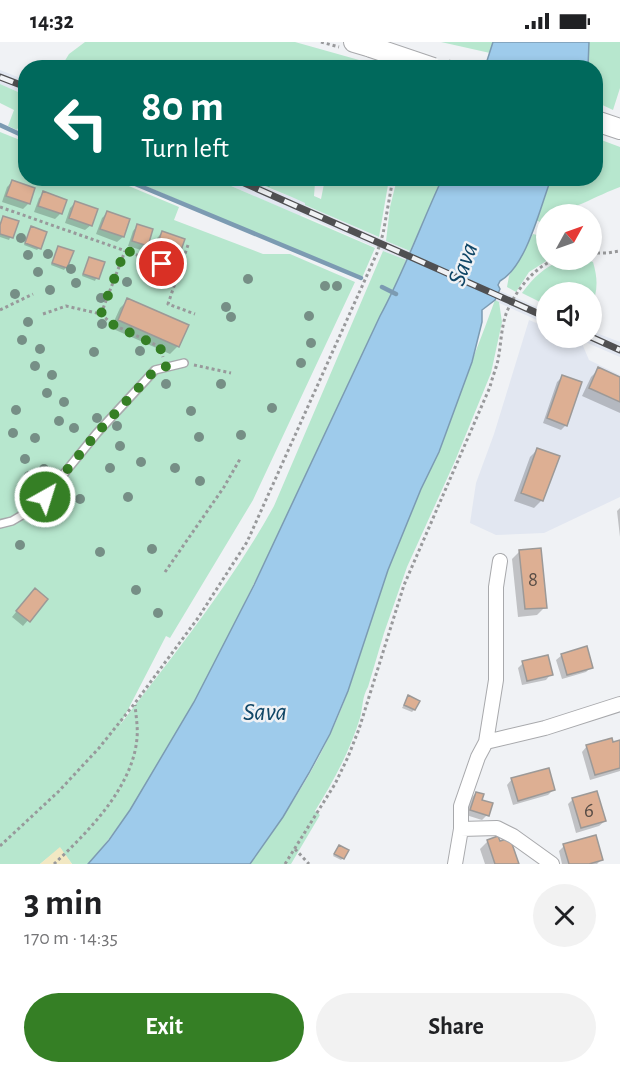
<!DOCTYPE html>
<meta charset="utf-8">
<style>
body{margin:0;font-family:"Alegreya Sans",sans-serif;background:#f2f2f2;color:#202124;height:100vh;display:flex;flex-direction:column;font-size:22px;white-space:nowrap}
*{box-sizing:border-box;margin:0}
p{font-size:20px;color:#757577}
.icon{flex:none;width:33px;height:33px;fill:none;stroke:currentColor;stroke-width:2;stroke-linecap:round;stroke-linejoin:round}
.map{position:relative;height:822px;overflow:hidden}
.drawer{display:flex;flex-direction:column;background:#fff;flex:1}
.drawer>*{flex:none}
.top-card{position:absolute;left:18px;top:18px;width:585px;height:126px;border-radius:24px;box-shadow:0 3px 9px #0003;background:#00695c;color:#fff;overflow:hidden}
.needle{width:39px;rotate:50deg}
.controls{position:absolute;left:536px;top:162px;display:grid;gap:12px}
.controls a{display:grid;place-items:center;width:66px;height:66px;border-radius:50%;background:#fff;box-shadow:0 3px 9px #0003;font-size:30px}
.pin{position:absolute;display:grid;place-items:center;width:51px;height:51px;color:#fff;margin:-26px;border:3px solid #fff;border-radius:50%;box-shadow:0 2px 6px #0007}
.me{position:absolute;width:66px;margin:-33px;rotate:39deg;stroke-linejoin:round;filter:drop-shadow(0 0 4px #0008)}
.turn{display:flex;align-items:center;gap:21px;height:126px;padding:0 24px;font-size:27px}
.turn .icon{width:78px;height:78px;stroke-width:2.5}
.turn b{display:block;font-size:42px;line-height:51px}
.round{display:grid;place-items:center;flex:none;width:63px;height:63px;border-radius:32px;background:#f2f2f2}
.headline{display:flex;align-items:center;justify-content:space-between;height:102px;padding:0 24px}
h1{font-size:36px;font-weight:600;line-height:45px}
.cta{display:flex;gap:12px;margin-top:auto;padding:12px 24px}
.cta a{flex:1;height:69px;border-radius:36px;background:#357f25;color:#fff;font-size:24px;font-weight:600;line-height:69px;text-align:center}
.cta a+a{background:#f2f2f2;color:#202124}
.status{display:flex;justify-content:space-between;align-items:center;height:42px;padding:0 30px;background:#fff;direction:ltr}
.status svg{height:16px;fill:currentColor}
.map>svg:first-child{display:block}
.built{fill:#e2e7f1}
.green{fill:#b7e7ce}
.sand{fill:#f2e8c3}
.water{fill:#9ecbeb;stroke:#7c9bb2;stroke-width:1.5}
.shadow{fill:#0003}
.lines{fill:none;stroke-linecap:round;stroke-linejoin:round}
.stream{stroke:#7c9bb2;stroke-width:4.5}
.building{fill:#ddaf93;stroke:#9c9997;stroke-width:1.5}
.service-casing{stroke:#a8a9ac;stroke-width:10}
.minor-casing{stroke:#a8a9ac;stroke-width:16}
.secondary-casing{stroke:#a8a9ac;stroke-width:22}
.path{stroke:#98999b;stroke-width:3;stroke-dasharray:3 3;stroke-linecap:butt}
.service{stroke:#fff;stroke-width:7}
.minor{stroke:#fff;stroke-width:14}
.secondary{stroke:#fff;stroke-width:20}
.rail-casing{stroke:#505052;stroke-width:7}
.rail{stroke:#f0f2f5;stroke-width:4.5;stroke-dasharray:14;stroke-linecap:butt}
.secondary-bridge-casing{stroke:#a8a9ac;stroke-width:22;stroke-linecap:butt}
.path-bridge{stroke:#98999b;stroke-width:3;stroke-dasharray:3 3;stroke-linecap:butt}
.secondary-bridge{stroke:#fff;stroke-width:20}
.tree{fill:#768f86}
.route{stroke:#357f25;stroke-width:10;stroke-dasharray:0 18}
.labels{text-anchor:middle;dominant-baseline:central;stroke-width:5;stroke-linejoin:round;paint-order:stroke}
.number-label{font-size:21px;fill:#584d46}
.water-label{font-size:26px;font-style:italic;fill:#104666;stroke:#f0f2f5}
</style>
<div class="status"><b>14:32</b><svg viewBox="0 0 49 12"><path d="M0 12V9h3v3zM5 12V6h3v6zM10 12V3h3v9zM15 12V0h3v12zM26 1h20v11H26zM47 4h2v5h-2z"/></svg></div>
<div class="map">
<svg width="620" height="822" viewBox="0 0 620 822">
<rect width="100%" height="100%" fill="#f0f2f5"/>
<path class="built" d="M0,28L25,38V53L0,42Z
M215,137H250L267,146L298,157L306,161L305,163L546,269V282L301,172L300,174Z
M529,278L546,285V296H572L581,299L589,318L620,333V455L544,491L496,493L470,481L476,441L494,392Z
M591,289L620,300V315L576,296H591Z"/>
<path class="green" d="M85,0H295L384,25H61L69,12Z
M441,0H493L490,11Z
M589,0H620V46L613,68L596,60V26L588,25Z
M0,42L25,53V72L17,88L8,84L14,68L0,61Z
M0,90L25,100L26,136L112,137L179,165L174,178L263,212H290L355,240L253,458L170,596L166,594L120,683C174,612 231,542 274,464L383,209L406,218L397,243L380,274C330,382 280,491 226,598C186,676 146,756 88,822H72L60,806L40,822H0Z
M596,96L620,105V145C600,152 566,172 546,172V183L536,178L551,137L596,136Z
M129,137H215L375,206L362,236Z
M250,137L276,140L280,137H306L315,141L314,154L321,157L325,137H389L379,195L305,163V161C287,152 268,146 250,137Z
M397,137H442L410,209L386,199L390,165Z
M533,192L546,195V218H548L529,230L516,250L507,245L509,234Z
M563,218H587L593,220C598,237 598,249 591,266V250H546V263L522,251C534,235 544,225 563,218Z
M495,258L499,260L502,280L491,331L455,419L407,525L384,591L368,645C362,655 363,665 360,676C350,709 333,740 315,769L320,773L291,822H250C289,768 326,712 348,649C363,609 372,568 388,528C423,438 462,349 495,258Z"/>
<path class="sand" d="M60,805L72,822H40Z"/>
<path class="water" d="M493,0H589L588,25H485Z
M442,137H551C540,165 527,224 500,239L498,243L500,247L495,258L482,268V280L472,320L439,410L421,447L388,528L348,649L330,692L309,731L283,775L250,822H88L109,798L130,768L194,660L254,543L380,274C404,230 421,182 442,137Z"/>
<path class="shadow" d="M244,136H278L269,145L265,143L261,145Z
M12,140L33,147L28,162L23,167L2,160L7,145Z
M44,151L65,159L60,172L55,177L34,170L39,156Z
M75,161L91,183L85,188L65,181L70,166Z
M107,171L128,178L123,195L117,200L96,192L102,176Z
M3,176L17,180L9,198L0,195V181Z
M138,183L146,203L141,208L128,204L133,189Z
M31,186L39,206L37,208L24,203Z
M163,190L178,213L173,218L152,211L157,196Z
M58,205L66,225L64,228L51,223Z
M89,217L103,221L95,239L82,234Z
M128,258L178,304L170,312L111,286L120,266Z
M599,327L620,337V371L582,354L591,335Z
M562,335L566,383L561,388L543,381L557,340Z
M538,407L542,458L534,466L514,459L530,415Z
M620,466V495L617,469Z
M520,509L545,565L537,573L518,575L512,517Z
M30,553L46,557L23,584L12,575Z
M562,613L591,625L586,630L562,637L556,618Z
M523,621L551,632L546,638L522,643L518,626Z
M408,655L414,668L412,670L402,666Z
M620,699V729L590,738L582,710L587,704Z
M512,737L553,748L548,753L513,763L507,743Z
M476,751L487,773L482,778L466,773L471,756Z
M573,757L605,779L599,784L576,791L568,762Z
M488,799L517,822H485L480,807Z
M339,804L343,816L341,818L333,814Z
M564,804L601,818L597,822H562L559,809Z"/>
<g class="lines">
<path class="stream" d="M0,83L26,95
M121,136L361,236
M382,245L396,252"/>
</g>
<path class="building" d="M259,136H280V137L276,140L271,138L267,140Z
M12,138L35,146L30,162L6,154Z
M43,149L67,158L62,172L38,164Z
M75,159L98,167L92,184L69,176Z
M107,169L130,177L124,195L100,187Z
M3,174L19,179L13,196L0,192V183Z
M137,182L153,187L148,204L132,199Z
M31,184L47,190L41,207L25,201Z
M162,189L185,197L179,214L156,206Z
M58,204L74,209L67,226L52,221Z
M89,215L105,220L99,237L83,232Z
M127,256L189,283L179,305L118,278Z
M598,325L620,335V360L589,346Z
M562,333L582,340L567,384L547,376Z
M537,406L560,414L543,459L521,451Z
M541,506L547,566L525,567L519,508Z
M35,546L48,557L30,580L16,569Z
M587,604L593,626L567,633L561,612Z
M548,613L553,633L527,639L522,619Z
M408,653L420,659L415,668L404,663Z
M612,696L613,700L620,698V726L595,733L586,703Z
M549,726L555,748L518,759L511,736Z
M597,749L606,779L581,786L572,756Z
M476,750L484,752L482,758L493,761L489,774L470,768Z
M596,793L603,818L589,822H569L563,802Z
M498,794L500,799L510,796L519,822H495L487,798Z
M339,803L349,808L344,817L334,812Z"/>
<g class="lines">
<defs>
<path id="service" d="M0,482L12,479L29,469L45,455L97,391L155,328L184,321"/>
<path id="minor" d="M486,700L496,638V545L500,519
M461,787V764L478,715L486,700L545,686L620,662
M455,822L461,787L497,786L513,794L552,822"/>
<path id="secondary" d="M354,0L371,5
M596,79L620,87"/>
</defs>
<use href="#service" class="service-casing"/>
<use href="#minor" class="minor-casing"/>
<use href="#secondary" class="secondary-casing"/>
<path class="path" d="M321,0L339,5
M0,165L180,228
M188,203L168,262L195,272
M591,211H607L620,209
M0,268L33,252
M43,272L66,264L101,272L112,282L160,305L163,315
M101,272L125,209
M194,323L231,331
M165,530L224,445L240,417
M0,804L59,749L99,706L135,661L198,576L247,500L377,211L383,192L393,136
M295,807L309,822
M54,822C88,790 133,745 137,696C138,685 136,674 135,663
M285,822L335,742L348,715L359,687L404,543L490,345C492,336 496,327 498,318C501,303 501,287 506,272C514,251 533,226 554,218"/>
<use href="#service" class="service"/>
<use href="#minor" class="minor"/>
<use href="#secondary" class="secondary"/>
<defs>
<path id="rail" d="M0,35L26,45
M233,136L546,275
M591,295L620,308"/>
</defs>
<use href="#rail" class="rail-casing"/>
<use href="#rail" class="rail"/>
<defs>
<path id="secondary-bridge" d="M371,5L433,26"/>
</defs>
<use href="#secondary-bridge" class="secondary-bridge-casing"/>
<path class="path-bridge" d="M449,19L467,26"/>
<use href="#secondary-bridge" class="secondary-bridge"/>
</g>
<g class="tree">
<circle cx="21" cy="196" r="5"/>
<circle cx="48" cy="212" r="5"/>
<circle cx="28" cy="213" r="5"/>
<circle cx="71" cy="227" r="5"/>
<circle cx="38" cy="230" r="5"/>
<circle cx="248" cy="237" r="5"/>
<circle cx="127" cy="240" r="5"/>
<circle cx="76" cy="241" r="5"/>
<circle cx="325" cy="244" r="5"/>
<circle cx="337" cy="244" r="5"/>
<circle cx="50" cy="248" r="5"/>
<circle cx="15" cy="252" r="5"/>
<circle cx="101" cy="256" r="5"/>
<circle cx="226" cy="265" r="5"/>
<circle cx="309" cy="274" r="5"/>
<circle cx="231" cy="275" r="5"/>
<circle cx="28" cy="280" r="5"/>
<circle cx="102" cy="282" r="5"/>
<circle cx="22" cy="298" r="5"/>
<circle cx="311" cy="301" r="5"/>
<circle cx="40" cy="307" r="5"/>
<circle cx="140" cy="309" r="5"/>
<circle cx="94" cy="310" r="5"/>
<circle cx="301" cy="321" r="5"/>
<circle cx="35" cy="324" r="5"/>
<circle cx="52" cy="333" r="5"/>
<circle cx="166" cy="342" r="5"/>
<circle cx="221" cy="342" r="5"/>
<circle cx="47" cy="351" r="5"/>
<circle cx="64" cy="360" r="5"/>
<circle cx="272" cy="366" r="5"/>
<circle cx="16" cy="368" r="5"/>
<circle cx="191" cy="369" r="5"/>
<circle cx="97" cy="376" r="5"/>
<circle cx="59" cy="379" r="5"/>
<circle cx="117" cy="384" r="5"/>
<circle cx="74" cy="386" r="5"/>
<circle cx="13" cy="391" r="5"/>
<circle cx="241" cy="393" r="5"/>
<circle cx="199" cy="395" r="5"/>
<circle cx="35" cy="396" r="5"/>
<circle cx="120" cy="404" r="5"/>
<circle cx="25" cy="417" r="5"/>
<circle cx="141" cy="420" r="5"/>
<circle cx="110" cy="426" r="5"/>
<circle cx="175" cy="426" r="5"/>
<circle cx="44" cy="427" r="5"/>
<circle cx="29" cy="434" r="5"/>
<circle cx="200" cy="439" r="5"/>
<circle cx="128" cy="455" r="5"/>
<circle cx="80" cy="457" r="5"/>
<circle cx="20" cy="503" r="5"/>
<circle cx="152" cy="507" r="5"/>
<circle cx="100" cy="510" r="5"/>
<circle cx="136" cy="548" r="5"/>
<circle cx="158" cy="571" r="5"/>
</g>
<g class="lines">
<path class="route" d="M45,455L97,391L155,328L166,325L160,305L112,282L101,272L125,208L162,222"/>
</g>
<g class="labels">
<g class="number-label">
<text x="533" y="537">8</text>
<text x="589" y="768">6</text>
</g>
<g class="water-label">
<text transform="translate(463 222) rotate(-70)">Sava</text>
<text x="265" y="670">Sava</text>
</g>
</g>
</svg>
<div class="controls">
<a><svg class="needle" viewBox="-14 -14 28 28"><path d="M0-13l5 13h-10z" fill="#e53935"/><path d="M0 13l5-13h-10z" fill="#757577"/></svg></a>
<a><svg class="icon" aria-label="sound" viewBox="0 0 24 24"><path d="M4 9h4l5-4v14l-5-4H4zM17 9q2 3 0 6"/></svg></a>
</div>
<div class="pin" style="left:162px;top:222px;background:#d93025"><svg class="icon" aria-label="arrive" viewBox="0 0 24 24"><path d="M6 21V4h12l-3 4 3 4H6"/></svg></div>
<svg class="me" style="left:45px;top:455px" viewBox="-20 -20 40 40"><circle r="17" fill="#357f25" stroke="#fff" stroke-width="3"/><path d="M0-11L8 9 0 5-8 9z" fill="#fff"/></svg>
<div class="top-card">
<div class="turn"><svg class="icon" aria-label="left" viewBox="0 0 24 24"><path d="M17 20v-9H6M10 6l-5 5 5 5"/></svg><div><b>80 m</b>Turn left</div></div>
</div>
</div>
<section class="drawer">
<div class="headline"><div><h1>3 min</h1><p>170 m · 14:35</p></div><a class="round"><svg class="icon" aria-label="close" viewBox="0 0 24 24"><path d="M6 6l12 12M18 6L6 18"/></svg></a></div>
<div class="cta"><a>Exit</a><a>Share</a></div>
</section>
